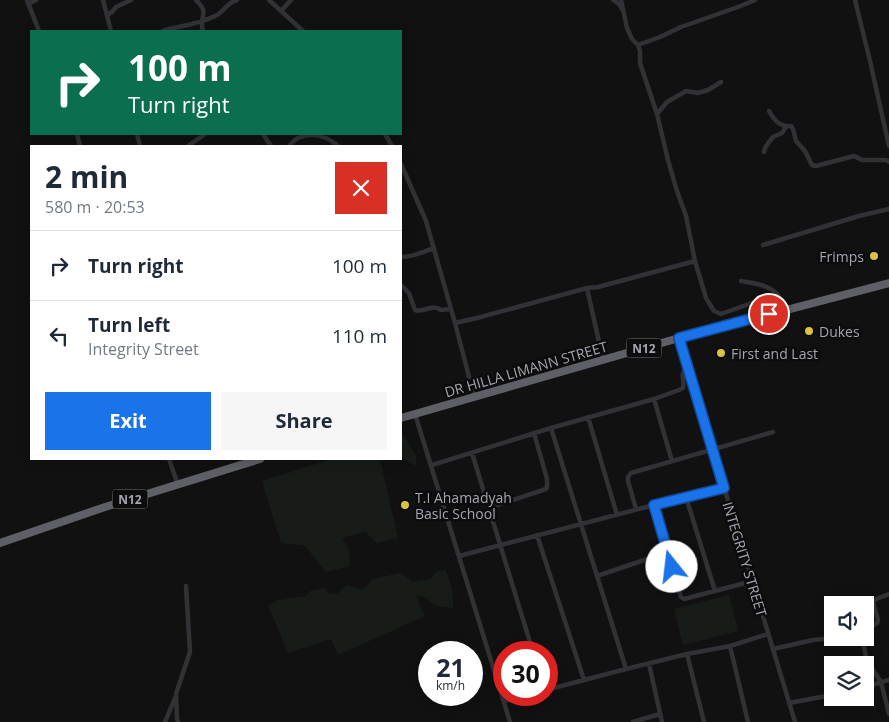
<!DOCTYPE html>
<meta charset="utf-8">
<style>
body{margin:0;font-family:"Open Sans",sans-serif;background:#f6f6f7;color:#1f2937;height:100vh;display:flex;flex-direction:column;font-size:19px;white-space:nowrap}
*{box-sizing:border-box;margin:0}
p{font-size:16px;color:#747a83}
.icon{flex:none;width:28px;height:28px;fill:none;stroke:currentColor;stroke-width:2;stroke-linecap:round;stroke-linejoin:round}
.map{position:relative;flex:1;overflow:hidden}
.sheet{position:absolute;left:30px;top:145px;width:372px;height:315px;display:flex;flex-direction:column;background:#fff;border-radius:0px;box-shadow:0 2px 12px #0003}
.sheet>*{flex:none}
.top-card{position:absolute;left:30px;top:30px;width:372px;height:105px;border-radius:0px;box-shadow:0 2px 12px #0003;background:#0b6e4f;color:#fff;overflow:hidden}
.buttons{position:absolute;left:824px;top:596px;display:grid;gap:10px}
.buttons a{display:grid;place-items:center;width:50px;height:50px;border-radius:0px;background:#fff;box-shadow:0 2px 12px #0003;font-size:25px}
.speed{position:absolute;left:418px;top:641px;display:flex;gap:10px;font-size:25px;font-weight:700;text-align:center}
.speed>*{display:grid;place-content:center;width:65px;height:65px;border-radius:50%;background:#fff;box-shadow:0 2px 12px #0003;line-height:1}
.speed small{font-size:12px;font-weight:400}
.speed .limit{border:8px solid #d22;background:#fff;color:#111}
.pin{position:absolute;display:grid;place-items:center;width:42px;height:42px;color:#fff;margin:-21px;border:2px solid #fff;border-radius:50%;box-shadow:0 1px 5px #0007}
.me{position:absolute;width:55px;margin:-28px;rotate:344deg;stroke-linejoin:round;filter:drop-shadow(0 0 4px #0008)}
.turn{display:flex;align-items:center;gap:18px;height:105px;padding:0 15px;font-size:22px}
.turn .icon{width:65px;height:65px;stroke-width:2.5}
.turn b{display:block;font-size:35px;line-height:42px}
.round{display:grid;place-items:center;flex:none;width:52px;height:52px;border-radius:0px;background:#f6f6f7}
.overview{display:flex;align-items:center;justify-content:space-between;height:85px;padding:0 15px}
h1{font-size:30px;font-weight:700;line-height:38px}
.primary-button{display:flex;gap:10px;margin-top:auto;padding:10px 15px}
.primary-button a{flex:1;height:58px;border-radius:0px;background:#1a73e8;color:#fff;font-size:20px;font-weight:700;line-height:58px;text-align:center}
.primary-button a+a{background:#f6f6f7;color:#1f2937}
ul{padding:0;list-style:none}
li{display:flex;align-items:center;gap:15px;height:70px;padding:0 15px;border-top:1px solid #e0e1e3}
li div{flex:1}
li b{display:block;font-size:19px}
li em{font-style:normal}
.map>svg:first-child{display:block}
.green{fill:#171c19}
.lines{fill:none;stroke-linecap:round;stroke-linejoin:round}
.street{stroke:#323236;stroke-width:4.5}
.highway{stroke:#5f5f67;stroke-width:8}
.route-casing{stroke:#114b97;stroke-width:12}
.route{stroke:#1a73e8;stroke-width:9}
.poi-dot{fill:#dbc23f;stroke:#0c0c0d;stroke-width:2}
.labels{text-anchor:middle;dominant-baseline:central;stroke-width:5;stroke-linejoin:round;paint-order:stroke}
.shield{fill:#0c0c0d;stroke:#767780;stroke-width:1}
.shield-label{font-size:12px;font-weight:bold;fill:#a4a5b1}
.poi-label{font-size:14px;fill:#a4a5b1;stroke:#0c0c0d;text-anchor:start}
.street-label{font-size:14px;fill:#a4a5b1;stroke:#0c0c0d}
</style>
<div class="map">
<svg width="889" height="722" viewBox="0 0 889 722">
<rect width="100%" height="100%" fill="#111112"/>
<path class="green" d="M401,436H404L416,456V466L401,457Z
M331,459H380L398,538L377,543L365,532L342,538L349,550L350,566L326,572L305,546L281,543L262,481Z
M445,569C451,583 454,594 453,608C448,607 440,607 435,605C427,601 427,594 416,596L425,616L338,655L331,639L288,653L268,606L278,600L307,596L310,591L326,588L328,594L338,593L347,585L362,590L373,579L400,573L413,582L430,579L435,573Z
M729,595L738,631L683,645L674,609Z"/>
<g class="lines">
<path class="street" d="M27,0L39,31
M103,0L111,31
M196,0C211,14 198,16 203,31
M269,0L303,31
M613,0L619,4L622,9
M621,0L627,28L632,39L638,45L640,51V63L657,114L668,160L676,188L686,216L695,261L706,298L714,311L721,314L777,294
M855,0L870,61L889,146
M28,4L36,0
M281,11L291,0
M107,15L112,12L116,7L131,0
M163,31L165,30C182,26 199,24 215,16C225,12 224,4 237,0
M638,45L660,37L681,27L738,7L755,0
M769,111C774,120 780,127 791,126L793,129L796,141L805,151L812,165L816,166L854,156L862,160H886L889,162
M657,114L667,102L686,91L698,93L708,90L721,82
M77,134L80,146
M137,134L140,146
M263,134L271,146
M385,134L392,146
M188,146L205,134
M289,146C301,130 324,133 338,146
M764,152L765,148L769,142L773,137L782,133L786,127
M401,164L426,221L455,323L474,396
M763,245L859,216L889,209
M401,257C414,257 422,252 434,248
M741,281C754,283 769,285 778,295C781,299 784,304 787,309
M401,285L409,293L415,310C424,313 432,303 441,310L451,309
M587,288L603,360
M455,323L477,318L587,288L598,287L695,261
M679,338L795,722
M654,399L672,461
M415,414L510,722
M588,417L617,515
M551,428L626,669
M472,453L533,652
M169,459L178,485
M432,465L551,428L654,399L679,390L683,388C685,379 678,372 689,369
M686,497L715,591
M489,508L546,489L547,488V479L534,433
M636,509L628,481V477L631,473L773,432
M537,535L584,680
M668,552L681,597L684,599L753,581
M459,556L654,505L724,488
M597,576L668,552L654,505
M865,631L877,623L878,620L873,602L876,599L889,594
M862,638L867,661L881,682L889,714
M730,646L748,722
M773,649L813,640L833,638
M687,654L704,722
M649,664L662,722
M865,687L889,680
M546,690L626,669L687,654L730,646L768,634
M504,701L527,695
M789,703L832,695
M165,722L175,698
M178,722L177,719L176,694L190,652L186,586
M633,722L660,714"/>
<path class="highway" d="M401,418L679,338L889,283
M0,543L105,507L260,459"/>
</g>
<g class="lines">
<defs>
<path id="route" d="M672,567L654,505L724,488L679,338L769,314"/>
</defs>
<use href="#route" class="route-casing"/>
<use href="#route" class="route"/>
</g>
<g class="poi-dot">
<circle cx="874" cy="256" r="5"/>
<circle cx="809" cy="331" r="5"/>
<circle cx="721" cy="353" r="5"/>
<circle cx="405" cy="505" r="5"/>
</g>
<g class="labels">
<g class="shield">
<rect x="626.5" y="338.5" width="35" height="19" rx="4"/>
<rect x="112.5" y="489.5" width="35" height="19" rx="4"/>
</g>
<g class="shield-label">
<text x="644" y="348">N12</text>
<text x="130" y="499">N12</text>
</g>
<g class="poi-label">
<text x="864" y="256" text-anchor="end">Frimps</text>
<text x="819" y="331">Dukes</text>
<text x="731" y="353">First and Last</text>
<text x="415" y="497">T.I Ahamadyah<tspan x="415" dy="16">Basic School</tspan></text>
</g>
<g class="street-label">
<text transform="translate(526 369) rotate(-16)">DR HILLA LIMANN STREET</text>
<text transform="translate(745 559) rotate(73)">INTEGRITY STREET</text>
</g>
</g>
</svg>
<div class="buttons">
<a><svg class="icon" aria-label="sound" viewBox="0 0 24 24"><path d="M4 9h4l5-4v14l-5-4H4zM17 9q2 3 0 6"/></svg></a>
<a><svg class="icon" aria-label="layers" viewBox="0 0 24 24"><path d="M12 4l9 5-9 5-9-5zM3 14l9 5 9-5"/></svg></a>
</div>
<div class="speed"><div>21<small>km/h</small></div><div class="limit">30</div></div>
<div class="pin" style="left:769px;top:314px;background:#d93025"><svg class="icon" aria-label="arrive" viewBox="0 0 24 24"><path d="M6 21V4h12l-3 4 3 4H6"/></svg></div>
<svg class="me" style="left:672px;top:567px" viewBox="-20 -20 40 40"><circle r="19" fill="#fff"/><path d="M0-13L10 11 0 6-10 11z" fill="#1a73e8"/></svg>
<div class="top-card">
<div class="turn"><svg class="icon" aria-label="right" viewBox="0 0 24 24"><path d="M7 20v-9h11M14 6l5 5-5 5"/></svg><div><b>100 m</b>Turn right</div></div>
</div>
<section class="sheet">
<div class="overview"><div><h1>2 min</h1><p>580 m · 20:53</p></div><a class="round" style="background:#d93025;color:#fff"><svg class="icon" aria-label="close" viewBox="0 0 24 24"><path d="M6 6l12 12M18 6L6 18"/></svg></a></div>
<ul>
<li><svg class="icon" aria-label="right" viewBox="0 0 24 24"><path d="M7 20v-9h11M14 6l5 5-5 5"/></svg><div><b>Turn right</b></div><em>100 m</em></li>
<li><svg class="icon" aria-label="left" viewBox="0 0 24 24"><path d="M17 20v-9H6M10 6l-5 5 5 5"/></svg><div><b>Turn left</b><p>Integrity Street</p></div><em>110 m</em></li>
</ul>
<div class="primary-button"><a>Exit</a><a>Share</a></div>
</section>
</div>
